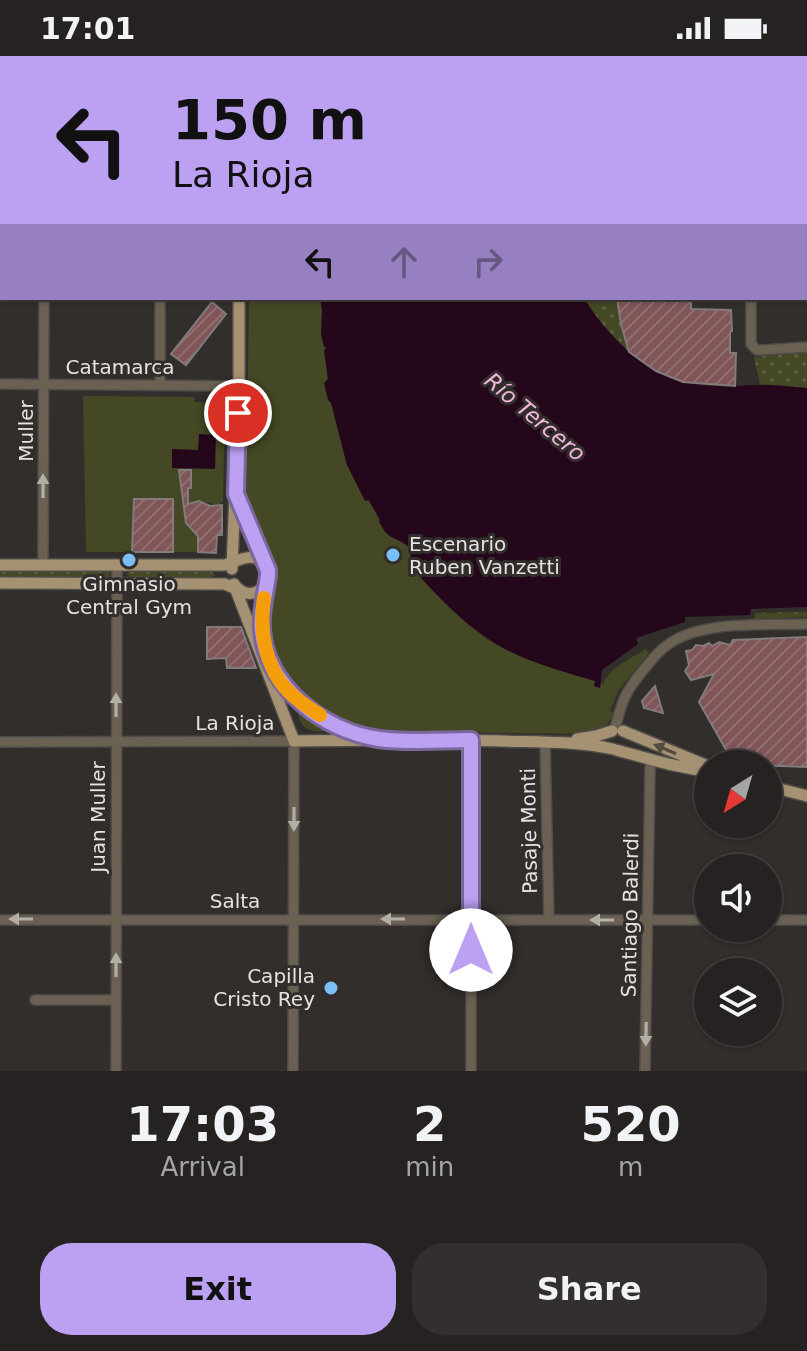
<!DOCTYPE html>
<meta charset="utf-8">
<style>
body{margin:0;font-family:"DejaVu Sans",sans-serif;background:#322f2e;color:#f1f3f6;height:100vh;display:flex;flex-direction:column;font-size:30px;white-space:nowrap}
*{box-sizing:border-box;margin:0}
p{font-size:26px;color:#a4a4a5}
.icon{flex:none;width:44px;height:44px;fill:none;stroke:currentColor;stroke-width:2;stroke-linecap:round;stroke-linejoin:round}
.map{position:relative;height:1015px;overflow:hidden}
.sheet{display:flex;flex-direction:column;background:#262221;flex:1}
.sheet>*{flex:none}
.banner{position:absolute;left:0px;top:0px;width:808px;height:244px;box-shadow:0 2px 6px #0004,0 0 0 2px #423f3f;background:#bca0f2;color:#111;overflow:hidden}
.needle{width:52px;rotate:217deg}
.controls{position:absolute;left:694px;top:694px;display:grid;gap:16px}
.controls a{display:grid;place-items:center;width:88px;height:88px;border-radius:50%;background:#262221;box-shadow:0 2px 6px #0004,0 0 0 2px #423f3f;font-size:40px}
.pin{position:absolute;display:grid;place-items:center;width:68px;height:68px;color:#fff;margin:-34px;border:4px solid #fff;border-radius:50%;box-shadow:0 2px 8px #0007}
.me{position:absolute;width:88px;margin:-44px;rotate:0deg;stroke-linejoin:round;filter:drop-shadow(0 0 6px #0008)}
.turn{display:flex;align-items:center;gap:28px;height:168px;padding:0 40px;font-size:36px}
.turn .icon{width:104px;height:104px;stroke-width:2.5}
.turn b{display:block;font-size:56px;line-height:68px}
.lanes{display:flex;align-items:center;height:76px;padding:0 40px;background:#0003;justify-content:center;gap:40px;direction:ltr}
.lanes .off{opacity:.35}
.eta{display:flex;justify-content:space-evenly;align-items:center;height:136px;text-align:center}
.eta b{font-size:48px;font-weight:700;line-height:56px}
.primary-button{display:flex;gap:16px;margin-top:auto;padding:16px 40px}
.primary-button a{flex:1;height:92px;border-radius:32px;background:#bca0f2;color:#111;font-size:32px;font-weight:700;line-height:92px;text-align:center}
.primary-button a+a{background:#322f2e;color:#f1f3f6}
.status{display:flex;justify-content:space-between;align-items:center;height:56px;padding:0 40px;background:#262221;direction:ltr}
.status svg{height:22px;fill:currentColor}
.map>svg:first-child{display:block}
.grass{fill:url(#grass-dots)}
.park{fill:#454824}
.water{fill:#24071a}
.building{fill:url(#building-hatch);stroke:#817b7b;stroke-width:2}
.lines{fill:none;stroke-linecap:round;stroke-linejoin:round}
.minor-casing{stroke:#4f4b49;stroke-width:12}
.major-casing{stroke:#4f4b49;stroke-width:14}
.minor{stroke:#6a6152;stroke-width:9}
.major{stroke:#a59273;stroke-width:11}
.oneway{fill:#b4aea8}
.oneway2{fill:#544c41}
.route-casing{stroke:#7a689d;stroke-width:20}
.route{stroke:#bca0f2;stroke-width:14}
.slow{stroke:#f59e0b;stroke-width:14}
.poi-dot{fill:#7abff8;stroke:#322e2c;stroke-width:3}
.labels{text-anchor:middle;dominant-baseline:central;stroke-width:6;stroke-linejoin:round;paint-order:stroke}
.street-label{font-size:20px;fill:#e5e2e1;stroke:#322e2c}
.poi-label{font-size:20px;fill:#e5e2e1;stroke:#322e2c;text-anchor:start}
.water-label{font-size:22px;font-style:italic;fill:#f4b5db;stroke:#322e2c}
</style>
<div class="status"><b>17:01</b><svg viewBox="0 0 49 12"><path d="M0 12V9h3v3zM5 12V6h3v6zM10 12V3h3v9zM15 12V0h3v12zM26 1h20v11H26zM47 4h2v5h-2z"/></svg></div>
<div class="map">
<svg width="807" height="1015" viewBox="0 0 807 1015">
<defs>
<pattern id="grass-dots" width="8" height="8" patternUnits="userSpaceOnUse" patternTransform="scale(2)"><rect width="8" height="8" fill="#454824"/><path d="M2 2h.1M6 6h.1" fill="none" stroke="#606244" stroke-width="1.8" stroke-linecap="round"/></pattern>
<pattern id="building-hatch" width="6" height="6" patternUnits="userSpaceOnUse" patternTransform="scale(2)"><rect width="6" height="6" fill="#7f5558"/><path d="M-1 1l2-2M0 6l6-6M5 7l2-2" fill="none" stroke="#916d70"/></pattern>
</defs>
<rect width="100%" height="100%" fill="#322e2c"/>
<path class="grass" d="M584,242H612L617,247L621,268L629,296L596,261Z
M807,296V332L760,329L754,301Z
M0,514H107L111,518L107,522H0Z
M131,514L211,515L215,519L211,522H130L127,518Z
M807,556V561L755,563V557Z"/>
<path class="park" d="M65,0H307V2H64Z
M249,242H320L322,255L321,278L324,291H326V311L331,346L347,409L380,464L395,482L408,491L411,500L409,509C436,538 462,568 496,588C527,606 562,615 595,625L600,631L601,626L603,629C607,613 631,603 645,593L649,597L619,634L610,655L613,657C609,672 599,674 585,678L356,675C338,665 302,647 288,631C278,620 264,583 266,568C268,549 279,531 275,513L246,445Z
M83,340L194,341V346L225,347L223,446H220V449C211,449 203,444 196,446L186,467L192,475L198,478V496H86Z
M298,656H302L326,675C311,677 299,672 298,656Z"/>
<path class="water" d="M397,0H600V2H396Z
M320,242H584C606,278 640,314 682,326C706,332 733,330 757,329C773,328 790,331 807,332V551L751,553L750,559L685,561V566L636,582L638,588L602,614L600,632L594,630L595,625C561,615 526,606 496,588C462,567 436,538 409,509C416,483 400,489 387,478C384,475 382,470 379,466L380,464L369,444L365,445L347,409L331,347L328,344L324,327L328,323L324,295L326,291H324L321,278L322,255Z
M199,378L216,379L215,413L172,412V393L198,394Z"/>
<path class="building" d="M617,242H691V253L731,254L732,275L730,276V297H736L735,330L683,326L656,315L629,296L621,268Z
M212,246L226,258L186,309L171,298Z
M179,414H191V432H188V448L199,445L210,450L222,449V479H217L216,497L198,496V480L186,467Z
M134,443H173V496H132Z
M207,571H241L256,612H227L226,602L207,603Z
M807,581V711L734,708L699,646L714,618L691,624L685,615L689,609L686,595L692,594L696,589L703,590L709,587L712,590L719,586L730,589L733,584Z
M655,630L663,657L644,652L642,645Z"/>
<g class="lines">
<defs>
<path id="minor" d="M747,0V2
M45,2V0
M0,85H2
M806,101H807
M0,151H2
M751,242V288L757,294H761L807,291
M0,328L239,330
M160,329V242
M43,508L44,242
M615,673C622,644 625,636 645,612C654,601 663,590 677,583C712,565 768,569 807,568
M0,686L294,685L293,1015
M545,686L549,864
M0,864H708
M768,864H807
M35,944H116
M116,1015L117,508
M471,1015V684
M645,1015L650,713L651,704"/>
<path id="major" d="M340,2L341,0
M238,442L265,507
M0,509H224C237,506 253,494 264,508C273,519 263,548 261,562C260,575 264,586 268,598C286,648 332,674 382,683
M232,513L239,330V242
M0,527L225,528L238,534
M234,528C244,542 259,540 267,525
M234,529L294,685C363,684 433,683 502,685C539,686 577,685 613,693
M623,675L708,710
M577,683L596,680L612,675
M616,694L668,708L708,716
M768,730L807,740"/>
</defs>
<use href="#minor" class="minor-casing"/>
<use href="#major" class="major-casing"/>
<use href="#minor" class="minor"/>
<use href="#major" class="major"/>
</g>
<defs><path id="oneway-solid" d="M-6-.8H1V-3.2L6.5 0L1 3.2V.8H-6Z" transform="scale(2)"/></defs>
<g class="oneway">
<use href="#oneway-solid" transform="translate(43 430) rotate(-90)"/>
<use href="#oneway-solid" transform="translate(116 649) rotate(-90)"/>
<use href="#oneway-solid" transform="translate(294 763) rotate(90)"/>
<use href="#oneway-solid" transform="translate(21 863) rotate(180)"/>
<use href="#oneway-solid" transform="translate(393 863) rotate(-180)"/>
<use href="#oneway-solid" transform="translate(602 864) rotate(-180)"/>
<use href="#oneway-solid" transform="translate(116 909) rotate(-90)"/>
<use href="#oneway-solid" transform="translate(646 978) rotate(91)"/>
</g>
<use class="oneway2" href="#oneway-solid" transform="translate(665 693) rotate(-157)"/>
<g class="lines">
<defs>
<path id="route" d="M238,357L236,438L268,514V519C266,537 260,556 262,574C267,632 324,675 379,683C408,687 441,684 471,684V894"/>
</defs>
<use href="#route" class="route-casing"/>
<use href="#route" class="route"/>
<path class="slow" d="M264,542C259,574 265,612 289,636C298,645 309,652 320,659"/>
</g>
<g class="poi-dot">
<circle cx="393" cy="499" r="8"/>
<circle cx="129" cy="504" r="8"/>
<circle cx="331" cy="932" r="8"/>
</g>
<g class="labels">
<g class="street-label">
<text x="120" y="311">Catamarca</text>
<text transform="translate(26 375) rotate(-90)">Muller</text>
<text x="235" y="667">La Rioja</text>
<text transform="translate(98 761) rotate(-90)">Juan Muller</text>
<text transform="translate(529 775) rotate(-91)">Pasaje Monti</text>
<text x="235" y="845">Salta</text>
<text transform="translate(630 859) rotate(-89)">Santiago Balerdi</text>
</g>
<g class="poi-label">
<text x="409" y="488">Escenario<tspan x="409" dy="23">Ruben Vanzetti</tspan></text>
<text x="129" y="528" text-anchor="middle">Gimnasio<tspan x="129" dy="23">Central Gym</tspan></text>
<text x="315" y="920" text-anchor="end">Capilla<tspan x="315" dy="23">Cristo Rey</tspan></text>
</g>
<g class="water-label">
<text transform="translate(535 361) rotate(40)">Río Tercero</text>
</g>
</g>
</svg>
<div class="controls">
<a><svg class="needle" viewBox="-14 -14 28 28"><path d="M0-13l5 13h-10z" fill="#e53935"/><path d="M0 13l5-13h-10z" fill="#a4a4a5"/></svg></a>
<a><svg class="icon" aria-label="sound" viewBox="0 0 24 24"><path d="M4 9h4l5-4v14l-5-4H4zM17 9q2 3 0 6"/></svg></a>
<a><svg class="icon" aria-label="layers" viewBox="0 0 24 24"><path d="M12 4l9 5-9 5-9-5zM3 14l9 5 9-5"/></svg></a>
</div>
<div class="pin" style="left:238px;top:357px;background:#d93025"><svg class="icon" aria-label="arrive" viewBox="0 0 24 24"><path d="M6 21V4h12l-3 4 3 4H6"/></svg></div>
<svg class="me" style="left:471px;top:894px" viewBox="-20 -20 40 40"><circle r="19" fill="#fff"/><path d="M0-13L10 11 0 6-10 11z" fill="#bca0f2"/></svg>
<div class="banner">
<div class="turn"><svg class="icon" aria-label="left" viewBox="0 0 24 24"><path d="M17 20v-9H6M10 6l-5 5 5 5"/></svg><div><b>150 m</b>La Rioja</div></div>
<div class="lanes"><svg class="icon" aria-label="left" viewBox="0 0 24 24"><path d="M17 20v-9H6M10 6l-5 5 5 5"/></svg><svg class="icon off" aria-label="ahead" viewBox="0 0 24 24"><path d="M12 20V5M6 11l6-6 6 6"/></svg><svg class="icon off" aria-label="right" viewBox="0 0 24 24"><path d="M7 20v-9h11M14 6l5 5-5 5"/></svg></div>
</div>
</div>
<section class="sheet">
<div class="eta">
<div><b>17:03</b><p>Arrival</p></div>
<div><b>2</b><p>min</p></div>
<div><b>520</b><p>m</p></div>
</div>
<div class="primary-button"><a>Exit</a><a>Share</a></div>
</section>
